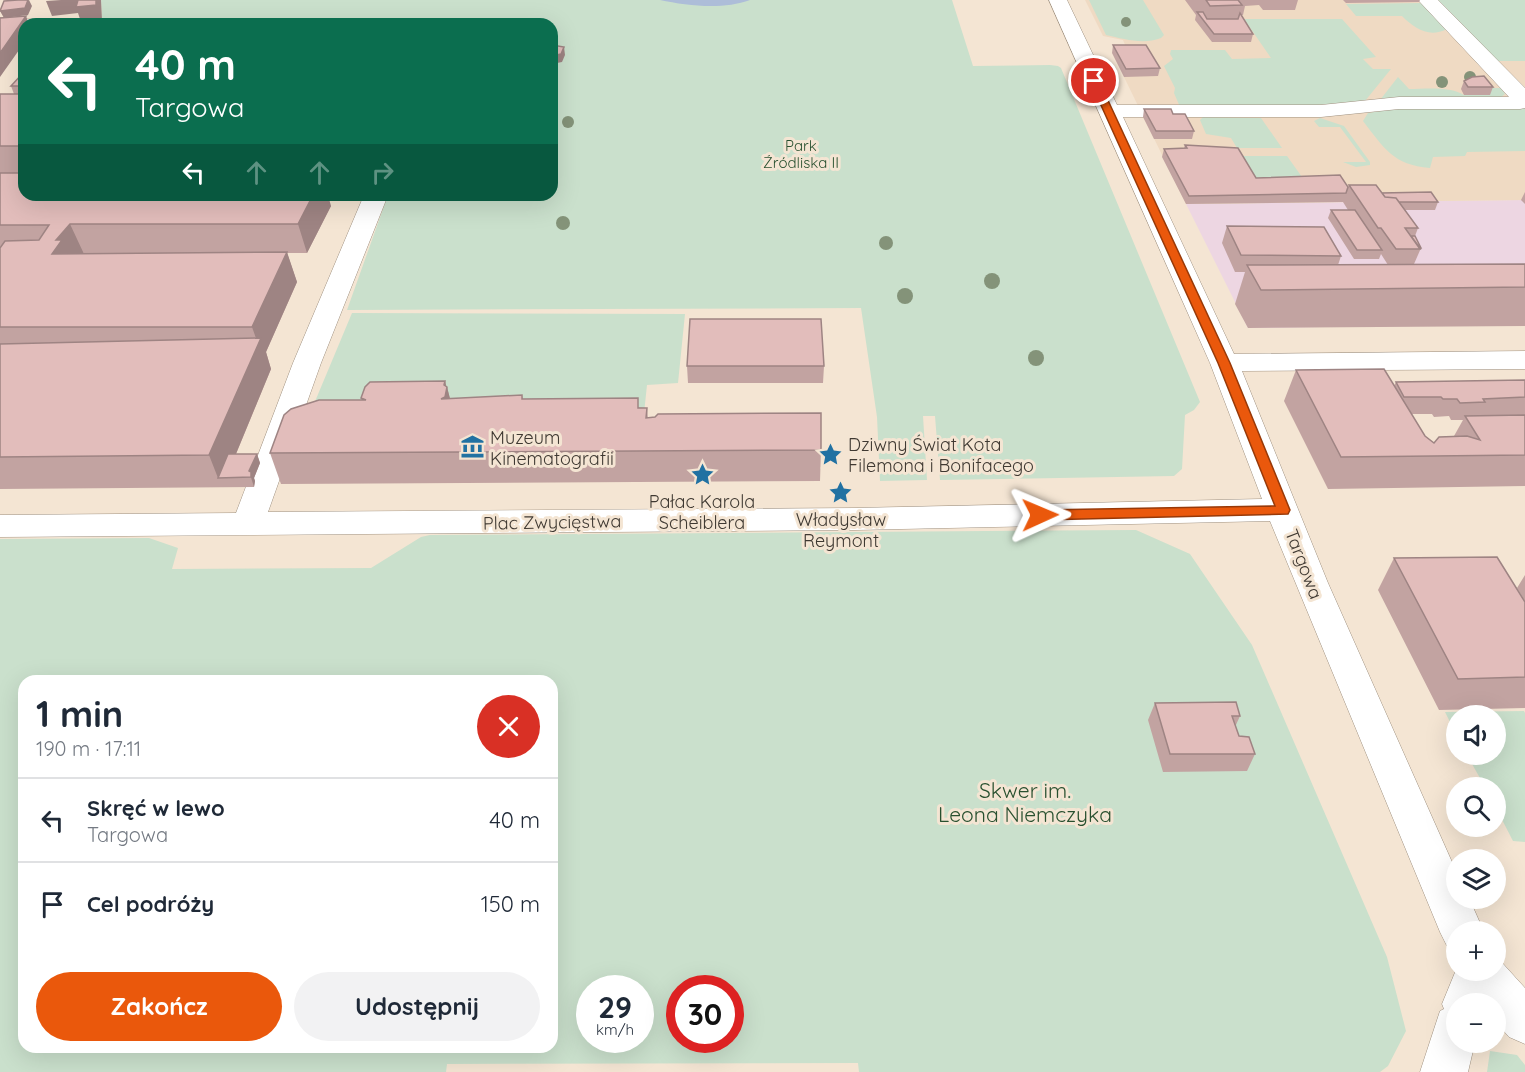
<!DOCTYPE html>
<html lang="pl">
<meta charset="utf-8">
<style>
body{margin:0;font-family:Quicksand,sans-serif;background:#f2f2f3;color:#1f2937;height:100vh;display:flex;flex-direction:column;font-size:22px;white-space:nowrap}
*{box-sizing:border-box;margin:0}
p{font-size:20px;color:#747a83}
.icon{flex:none;width:33px;height:33px;fill:none;stroke:currentColor;stroke-width:2;stroke-linecap:round;stroke-linejoin:round}
.map{position:relative;flex:1;overflow:hidden}
.side{position:absolute;left:18px;top:675px;width:540px;height:378px;display:flex;flex-direction:column;background:#fff;border-radius:18px;box-shadow:0 6px 24px #0002}
.side>*{flex:none}
.banner{position:absolute;left:18px;top:18px;width:540px;height:183px;border-radius:18px;box-shadow:0 6px 24px #0002;background:#0b6e4f;color:#fff;overflow:hidden}
.controls{position:absolute;left:1446px;top:705px;display:grid;gap:12px}
.controls a{display:grid;place-items:center;width:60px;height:60px;border-radius:50%;background:#fff;box-shadow:0 6px 24px #0002;font-size:30px}
.speed{position:absolute;left:576px;top:975px;display:flex;gap:12px;font-size:30px;font-weight:700;text-align:center}
.speed>*{display:grid;place-content:center;width:78px;height:78px;border-radius:50%;background:#fff;box-shadow:0 6px 24px #0002;line-height:1}
.speed small{font-size:15px;font-weight:400}
.speed .limit{border:9px solid #d22;background:#fff;color:#111}
.pin{position:absolute;display:grid;place-items:center;width:51px;height:51px;color:#fff;margin:-26px;border:3px solid #fff;border-radius:50%;box-shadow:0 2px 6px #0007}
.me{position:absolute;width:66px;margin:-33px;rotate:89deg;stroke-linejoin:round;filter:drop-shadow(0 0 4px #0008)}
.turn{display:flex;align-items:center;gap:21px;height:126px;padding:0 18px;font-size:27px}
.turn .icon{width:78px;height:78px;stroke-width:2.5}
.turn b{display:block;font-size:42px;line-height:51px}
.lanes{display:flex;align-items:center;height:57px;padding:0 18px;background:#0003;justify-content:center;gap:30px;direction:ltr}
.lanes .off{opacity:.35}
.round{display:grid;place-items:center;flex:none;width:63px;height:63px;border-radius:32px;background:#f2f2f3}
.overview{display:flex;align-items:center;justify-content:space-between;height:102px;padding:0 18px}
h1{font-size:36px;font-weight:700;line-height:45px}
.action{display:flex;gap:12px;margin-top:auto;padding:12px 18px}
.action a{flex:1;height:69px;border-radius:36px;background:#ea580c;color:#fff;font-size:24px;font-weight:700;line-height:69px;text-align:center}
.action a+a{background:#f2f2f3;color:#1f2937}
ul{padding:0;list-style:none}
li{display:flex;align-items:center;gap:18px;height:84px;padding:0 18px;border-top:2px solid #e0e1e3}
li div{flex:1}
li b{display:block;font-size:22px}
li em{font-style:normal}
.map>svg:first-child{display:block}
.commercial{fill:#edd6e2}
.built{fill:#efdac3}
.green{fill:#cae0cc;fill-rule:evenodd}
.water{fill:#adbdd8}
.lines{fill:none;stroke-linecap:round;stroke-linejoin:round}
.minor-casing{stroke:#9f9180;stroke-width:1}
.minor{fill:#fff;fill-rule:evenodd}
.tree{fill:#849379}
.wall{fill:#c2a3a1;fill-rule:evenodd}
.shaded-wall{fill:#9e8483}
.building{fill:#e2bdbb;stroke:#9e8483;stroke-width:1.5}
.route{fill:#ea580c;stroke:#983908;stroke-width:1.5}
.labels{text-anchor:middle;dominant-baseline:central;stroke-width:6;stroke-linejoin:round;paint-order:stroke}
.far-park-label{font-size:15px;fill:#28502f;stroke:#f4e5d3}
.poi-label{font-size:18px;fill:#3f3932;stroke:#f4e5d3;text-anchor:start}
.street-label{font-size:18px;fill:#3f3932;stroke:#f4e5d3}
.near-park-label{font-size:21px;fill:#28502f;stroke:#f4e5d3}
</style>
<div class="map">
<svg width="1525" height="1072" viewBox="0 0 1525 1072">
<rect width="100%" height="100%" fill="#f4e5d3"/>
<path class="commercial" d="M1525,200V324L1248,328L1186,204Z"/>
<path class="built" d="M1085,0H1525V200L1186,204L1124,77L1128,52L1123,40L1103,36Z"/>
<path class="green" d="M101,0H952L973,66L1050,65L1058,66L1061,68L1200,402L1194,410L1185,415L1182,469L1174,476L940,480L935,416H923L927,480L880,481L877,417L861,308L347,310L388,195H552V24H102Z
M1089,0H1143L1164,35L1161,38C1143,45 1124,39 1106,35Z
M1437,0H1525V61H1497Z
M1420,3L1428,7L1447,29C1429,38 1415,29 1402,16H1356L1346,4Z
M1244,19H1342L1376,57L1363,59L1373,69H1391L1365,101L1306,106L1180,107L1174,93L1175,88L1164,66L1173,59L1170,54L1171,50H1225L1232,59L1271,58Z
M1398,77L1409,89C1425,89 1450,86 1464,95H1490L1485,88H1501L1505,94L1500,98L1380,100Z
M1525,108V151L1467,152L1465,156L1433,157L1430,168C1393,165 1384,148 1363,121L1368,113L1392,109Z
M1203,117L1261,118L1282,148H1237L1231,138L1206,134L1200,120Z
M1320,118L1344,126L1370,162V165L1356,167L1343,162H1366L1340,127H1319L1314,121Z
M1238,156H1287L1307,184L1256,185Z
M352,313L685,314L678,383L647,385L643,423H306Z
M1136,530L1190,554L1252,645L1387,957L1406,1031L1388,1066L1380,1072H859L858,1063L447,1064L446,1072H0V539L149,538L178,548L172,569L371,568L421,537L430,535ZM24,681H552V1047H24ZM590,988H640V1040H590ZM680,988H730V1040H680Z
M1524,711L1525,713V842L1513,841L1496,808V788L1485,787L1467,755L1496,754V716H1456V734L1445,712Z
M1490,1051L1517,1055L1525,1065V1072H1487Z"/>
<path class="water" d="M660,0H750C723,10 688,6 660,0Z"/>
<g class="lines">
<defs>
<path id="minor" d="M1049,0H1067L1117,105H1321L1399,97H1509L1418,0H1438L1525,88V108L1520,109H1399L1321,117H1123L1234,354L1525,351V369L1242,371L1328,583L1456,871V898H1469L1484,932H1456V950L1447,946L1440,932L1270,521L855,530L0,537V515L236,513L293,363L364,195H388L321,363L268,512L855,508L1262,499L1210,363Z
M0,18L47,20L50,24H24V30H0Z
M1496,956L1525,988V1044L1509,1037L1496,1022V1004H1456V1042H1475L1468,1072H1420L1440,1011L1444,1009L1442,1004L1456,970H1496Z"/>
</defs>
<use href="#minor" class="minor-casing"/>
<use href="#minor" class="minor"/>
</g>
<g class="tree">
<circle cx="1126" cy="22" r="5"/>
<circle cx="1470" cy="77" r="6"/>
<circle cx="1442" cy="82" r="6"/>
<circle cx="568" cy="122" r="6"/>
<circle cx="563" cy="223" r="7"/>
<circle cx="886" cy="243" r="7"/>
<circle cx="992" cy="281" r="8"/>
<circle cx="905" cy="296" r="8"/>
<circle cx="1036" cy="358" r="8"/>
</g>
<path class="wall" d="M1185,0H1298L1295,10H1263L1259,5L1245,6L1243,15H1241L1253,34L1251,42H1212L1195,20L1196,15Z
M1343,0H1420L1419,2L1346,3Z
M1113,45L1160,68L1158,76L1124,77L1112,53Z
M24,72V195L331,206L307,253H287L297,282L266,352L271,369L236,454H257L260,463L254,478L255,481L254,487L0,489V94H14L11,86Z
M1464,81L1493,87L1490,95H1464L1461,89Z
M1144,109L1173,114L1194,131L1192,139H1154L1143,117Z
M1185,145L1256,178L1348,187L1349,185L1382,193L1438,202L1435,210H1405L1418,228L1415,236L1421,248L1414,264H1525V326L1248,328L1235,304L1245,272H1235L1222,243L1227,226L1341,256L1338,265H1388L1381,254L1379,259H1354L1328,218L1331,210H1348L1343,202L1186,204L1162,157L1164,149L1184,148Z
M1525,192V204L1521,200Z
M687,366H824L823,383H688Z
M1296,370L1394,386L1396,382L1525,380V486L1328,489L1284,401ZM1411,414H1432L1434,417L1449,416L1451,420H1463L1454,436L1434,443L1425,436Z
M445,381L446,386L447,387L450,399L522,395L523,399L647,408L648,418L821,450L820,481L281,484L270,453L362,400L361,398Z
M1394,558L1525,602V708L1439,710L1378,590Z
M1525,575V601L1517,588Z
M1155,703L1240,716L1235,727L1239,736L1255,754L1247,771L1163,772L1148,720Z"/>
<path class="shaded-wall" d="M29,0L32,6L28,15L4,18L0,11Z
M61,0H101L102,20L81,22L78,13L52,16L46,1Z
M26,16L29,24H24V43L0,77V53Z
M564,47L565,55L562,62L552,64V56Z
M313,195H328L331,206L307,253L298,224Z
M70,224L84,254H52L56,240Z
M287,252L297,282L266,352L271,369L226,478H218L209,455L258,344L252,327Z
M445,381L447,389V387L455,418L441,399Z
M257,454L260,463L254,478L255,481L254,487L249,471Z"/>
<path class="building" d="M18,0H28L25,8L0,11L4,1Z
M78,0H96V5L76,7Z
M1206,0H1238L1242,5L1210,6Z
M1197,12H1203L1207,19H1238L1240,13L1253,34H1214Z
M26,16L0,53V18Z
M552,45L564,47L561,54L552,56Z
M1113,45H1146L1160,68L1126,69Z
M24,72V86H11Z
M1484,76L1493,87H1468L1464,81L1472,77Z
M0,94H24V146H0Z
M1144,109H1171L1173,114H1185L1194,131H1156Z
M1185,145L1238,148L1256,178L1340,175L1348,187L1346,193L1189,196L1164,149L1187,148Z
M0,173H24V195H313L298,224H70L56,240H62L52,254L287,252L252,327H0V248L5,241L39,240L49,225H0Z
M1349,185H1376L1385,197L1396,198L1418,228H1405L1420,249H1396L1381,228H1378Z
M1431,192L1438,202H1399L1396,198L1385,197L1382,193Z
M1331,210H1355L1382,250H1357Z
M1227,226L1324,227L1341,256L1241,255Z
M1411,236H1415L1421,248H1420Z
M1525,264V287L1261,290L1247,265Z
M690,319H821L824,366H687Z
M261,338L209,455L0,457V344Z
M1384,369L1425,436L1434,443L1439,437L1467,436L1480,440L1465,416L1525,415V455L1341,457L1296,370Z
M1525,380V397L1483,399L1485,402L1460,403L1457,399H1443L1441,397H1404L1396,382Z
M445,381L444,385L447,387L445,397L441,399L522,395V399L638,398V408H647L646,418L655,417L658,414L821,413V450L270,453L284,415L291,409L319,400H366L361,398L365,387L370,382Z
M228,454H257L249,471L251,472V477L218,478Z
M1497,557L1525,602V677L1458,679L1394,558Z
M1236,702L1240,716H1232L1239,736L1249,737L1255,754H1170L1155,703Z"/>
<path class="route" d="M1094,78L1099,81L1230,363L1290,510L1288,514L1040,520L1033,515L1040,510L1275,506L1218,363L1090,81Z"/>
<defs>
<symbol id="museum-bare" viewBox="-9 -9 18 18"><path d="M0-6L6-3V-2H-6V-3ZM-5-1h2V3h-2ZM-1-1h2V3h-2ZM3-1h2V3H3ZM-6 4H6V6H-6Z" fill="#2171a2" stroke="#f4e5d3" stroke-width="2.5" paint-order="stroke"/></symbol>
<symbol id="sight-bare" viewBox="-9 -9 18 18"><path d="M0-6L1.8-2.2L6-1.7L2.9 1.2L3.7 5.4L0 3.3L-3.7 5.4L-2.9 1.2L-6-1.7L-1.8-2.2Z" fill="#2171a2" stroke="#f4e5d3" stroke-width="2.5" paint-order="stroke"/></symbol>
</defs>
<g fill-rule="evenodd">
<use href="#museum-bare" x="456" y="430" width="33" height="33"/>
<use href="#sight-bare" x="814" y="438" width="33" height="33"/>
<use href="#sight-bare" x="686" y="458" width="33" height="33"/>
<use href="#sight-bare" x="824" y="476" width="33" height="33"/>
</g>
<g class="labels">
<g class="far-park-label">
<text x="801" y="145">Park<tspan x="801" dy="17">Źródliska II</tspan></text>
</g>
<g class="poi-label">
<text x="490" y="437">Muzeum<tspan x="490" dy="21">Kinematografii</tspan></text>
<text x="848" y="444">Dziwny Świat Kota<tspan x="848" dy="21">Filemona i Bonifacego</tspan></text>
<text x="702" y="501" text-anchor="middle">Pałac Karola<tspan x="702" dy="21">Scheiblera</tspan></text>
<text x="841" y="519" text-anchor="middle">Władysław<tspan x="841" dy="21">Reymont</tspan></text>
</g>
<g class="street-label">
<text transform="translate(552 522) rotate(-1)">Plac Zwycięstwa</text>
<text transform="translate(1304 564) rotate(69)">Targowa</text>
</g>
<g class="near-park-label">
<text x="1025" y="790">Skwer im.<tspan x="1025" dy="24">Leona Niemczyka</tspan></text>
</g>
</g>
</svg>
<div class="controls">
<a><svg class="icon" aria-label="sound" viewBox="0 0 24 24"><path d="M4 9h4l5-4v14l-5-4H4zM17 9q2 3 0 6"/></svg></a>
<a><svg class="icon" aria-label="search" viewBox="0 0 24 24"><circle cx="10" cy="10" r="6"/><path d="M15 15l6 6"/></svg></a>
<a><svg class="icon" aria-label="layers" viewBox="0 0 24 24"><path d="M12 4l9 5-9 5-9-5zM3 14l9 5 9-5"/></svg></a>
<a>+</a>
<a>−</a>
</div>
<div class="speed"><div>29<small>km/h</small></div><div class="limit">30</div></div>
<div class="pin" style="left:1094px;top:81px;background:#d93025"><svg class="icon" aria-label="arrive" viewBox="0 0 24 24"><path d="M6 21V4h12l-3 4 3 4H6"/></svg></div>
<svg class="me" style="left:1040px;top:515px" viewBox="-20 -20 40 40"><path d="M0-17L14 15 0 8-14 15z" fill="#ea580c" stroke="#fff" stroke-width="4"/></svg>
<div class="banner">
<div class="turn"><svg class="icon" aria-label="left" viewBox="0 0 24 24"><path d="M17 20v-9H6M10 6l-5 5 5 5"/></svg><div><b>40 m</b>Targowa</div></div>
<div class="lanes"><svg class="icon" aria-label="left" viewBox="0 0 24 24"><path d="M17 20v-9H6M10 6l-5 5 5 5"/></svg><svg class="icon off" aria-label="ahead" viewBox="0 0 24 24"><path d="M12 20V5M6 11l6-6 6 6"/></svg><svg class="icon off" aria-label="ahead" viewBox="0 0 24 24"><path d="M12 20V5M6 11l6-6 6 6"/></svg><svg class="icon off" aria-label="right" viewBox="0 0 24 24"><path d="M7 20v-9h11M14 6l5 5-5 5"/></svg></div>
</div>
<section class="side">
<div class="overview"><div><h1>1 min</h1><p>190 m · 17:11</p></div><a class="round" style="background:#d93025;color:#fff"><svg class="icon" aria-label="close" viewBox="0 0 24 24"><path d="M6 6l12 12M18 6L6 18"/></svg></a></div>
<ul>
<li><svg class="icon" aria-label="left" viewBox="0 0 24 24"><path d="M17 20v-9H6M10 6l-5 5 5 5"/></svg><div><b>Skręć w lewo</b><p>Targowa</p></div><em>40 m</em></li>
<li><svg class="icon" aria-label="arrive" viewBox="0 0 24 24"><path d="M6 21V4h12l-3 4 3 4H6"/></svg><div><b>Cel podróży</b></div><em>150 m</em></li>
</ul>
<div class="action"><a>Zakończ</a><a>Udostępnij</a></div>
</section>
</div>
